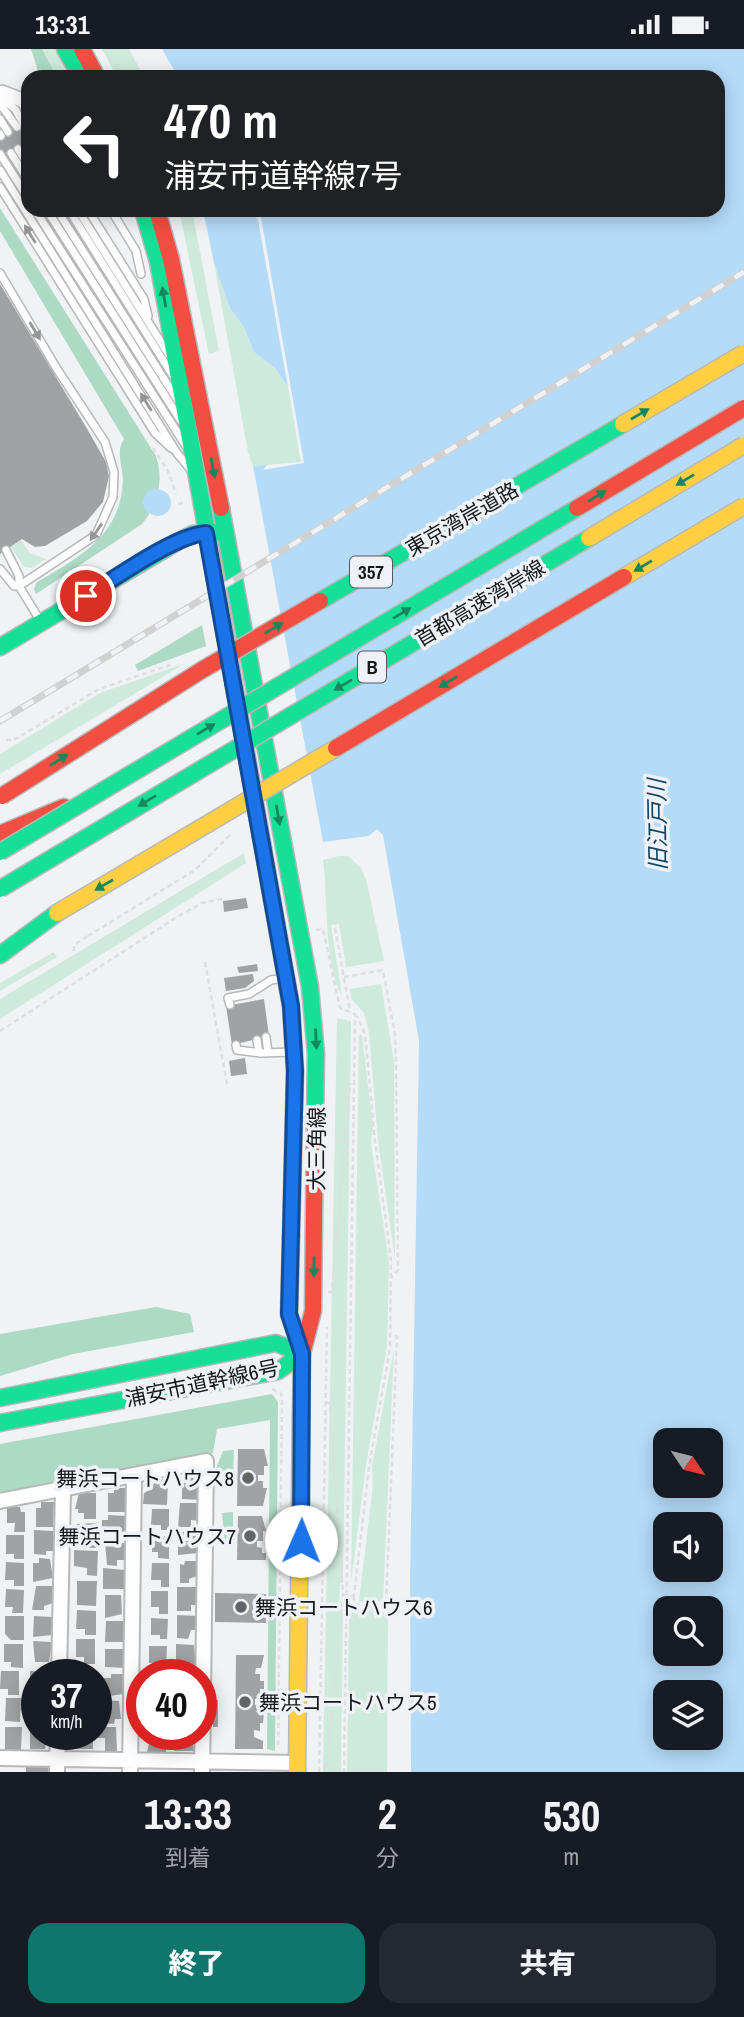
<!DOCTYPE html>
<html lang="ja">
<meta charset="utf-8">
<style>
body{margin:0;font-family:"Archivo Narrow","Noto Sans JP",sans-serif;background:#242831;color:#f1f3f6;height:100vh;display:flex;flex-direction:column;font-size:26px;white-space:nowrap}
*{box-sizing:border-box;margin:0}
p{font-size:23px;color:#9ea1a6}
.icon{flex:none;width:38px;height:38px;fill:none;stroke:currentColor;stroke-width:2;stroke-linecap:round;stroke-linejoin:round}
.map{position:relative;height:1723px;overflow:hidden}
.side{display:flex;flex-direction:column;background:#171b24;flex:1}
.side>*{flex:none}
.banner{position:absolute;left:21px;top:21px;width:704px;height:147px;border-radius:21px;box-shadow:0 4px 18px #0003;background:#202124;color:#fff;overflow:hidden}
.needle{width:46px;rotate:125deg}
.tools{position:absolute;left:653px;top:1379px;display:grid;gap:14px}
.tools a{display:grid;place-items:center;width:70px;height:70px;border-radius:14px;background:#171b24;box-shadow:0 4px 18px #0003;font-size:35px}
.speed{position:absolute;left:21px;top:1610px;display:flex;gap:14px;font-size:35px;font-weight:700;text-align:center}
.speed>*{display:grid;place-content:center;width:91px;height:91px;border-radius:50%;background:#171b24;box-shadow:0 4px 18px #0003;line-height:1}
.speed small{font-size:18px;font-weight:400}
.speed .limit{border:10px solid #d22;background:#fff;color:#111}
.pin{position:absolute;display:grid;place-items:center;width:60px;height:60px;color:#fff;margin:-30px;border:4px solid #fff;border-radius:50%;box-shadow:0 2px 7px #0007}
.me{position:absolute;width:77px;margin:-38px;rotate:1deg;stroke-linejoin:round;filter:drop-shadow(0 0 5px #0008)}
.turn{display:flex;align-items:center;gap:24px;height:147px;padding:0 28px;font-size:32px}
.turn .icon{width:91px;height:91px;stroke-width:2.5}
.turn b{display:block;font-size:49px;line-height:60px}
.eta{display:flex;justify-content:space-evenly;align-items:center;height:119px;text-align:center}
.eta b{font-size:42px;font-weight:800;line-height:49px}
.action{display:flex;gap:14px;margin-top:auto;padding:14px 28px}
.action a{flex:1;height:80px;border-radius:21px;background:#0f766e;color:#fff;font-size:28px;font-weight:800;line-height:80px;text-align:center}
.action a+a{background:#242831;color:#f1f3f6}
.status{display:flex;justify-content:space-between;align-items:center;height:49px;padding:0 35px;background:#171b24;direction:ltr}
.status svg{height:19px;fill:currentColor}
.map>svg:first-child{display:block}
.green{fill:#cdeadc}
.forest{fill:#acdac5}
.water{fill:#b4dbf8;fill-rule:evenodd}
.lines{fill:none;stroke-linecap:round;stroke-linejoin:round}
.river{stroke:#b4dbf8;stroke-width:26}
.building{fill:#a0a2a4}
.lane-casing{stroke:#b7b8ba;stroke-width:10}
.street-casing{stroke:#b7b8ba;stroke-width:18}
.fast-casing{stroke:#b7b8ba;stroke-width:19}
.slow-casing{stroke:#b7b8ba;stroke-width:19}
.jam-casing{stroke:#b7b8ba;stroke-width:19}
.path{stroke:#dddedf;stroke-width:2.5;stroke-dasharray:5 3.5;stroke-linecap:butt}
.lane{stroke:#fdfdfd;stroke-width:7}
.street{stroke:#fdfdfd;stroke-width:14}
.fast{stroke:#16e098;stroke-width:16}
.slow{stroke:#ffcf43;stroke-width:16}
.jam{stroke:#f24e42;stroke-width:16}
.rail-casing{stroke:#d1d1d1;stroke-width:7}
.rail{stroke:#eef1f6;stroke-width:4.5;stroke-dasharray:13;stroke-linecap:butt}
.fast-bridge-casing{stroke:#b7b8ba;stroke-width:19;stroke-linecap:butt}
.slow-bridge-casing{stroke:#b7b8ba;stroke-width:19;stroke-linecap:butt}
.jam-bridge-casing{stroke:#b7b8ba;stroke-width:19;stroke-linecap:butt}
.path-bridge{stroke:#dddedf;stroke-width:2.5;stroke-dasharray:5 3.5;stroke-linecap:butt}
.fast-bridge{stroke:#16e098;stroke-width:16}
.slow-bridge{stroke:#ffcf43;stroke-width:16}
.jam-bridge{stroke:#f24e42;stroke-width:16}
.oneway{fill:#969697}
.oneway2{fill:#16865f}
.route-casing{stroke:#114b97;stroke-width:18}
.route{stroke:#1a73e8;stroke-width:12}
.poi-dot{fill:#636466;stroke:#eef1f6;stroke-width:2.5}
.labels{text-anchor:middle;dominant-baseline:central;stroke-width:7;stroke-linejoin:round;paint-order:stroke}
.shield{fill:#eef1f6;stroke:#58595c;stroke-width:2}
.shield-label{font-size:19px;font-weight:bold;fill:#17181a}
.street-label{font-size:21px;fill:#17181a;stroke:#eef1f6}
.poi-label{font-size:21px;fill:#17181a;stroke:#eef1f6;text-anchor:end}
.water-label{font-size:23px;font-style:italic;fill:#0f4565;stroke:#eef1f6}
</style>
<div class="status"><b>13:31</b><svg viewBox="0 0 49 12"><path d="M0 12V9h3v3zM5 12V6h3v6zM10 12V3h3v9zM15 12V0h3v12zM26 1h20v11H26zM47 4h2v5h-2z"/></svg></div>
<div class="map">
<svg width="744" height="1723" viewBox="0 0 744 1723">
<rect width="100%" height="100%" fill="#f0f2f4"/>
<path class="green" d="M42,0H55L70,28H57Z
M102,0H129L144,28H117Z
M179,161H192L219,302L209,305Z
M214,214L230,259L244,278L254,303L275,319L288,338L301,413L253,417L248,403Z
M21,491L30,504L46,510L31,519L24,518L11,498Z
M186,614L0,725V705L100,644Z
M244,804L246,814L0,970V950Z
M339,807H348L361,819L366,830L384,912L346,918L339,875L331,876L342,947C324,918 328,846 323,811Z
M54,903L57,908L0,942V934Z
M381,935L394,1013L395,1210L378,1092L369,984L364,964L351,949L350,940Z
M337,969L351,972L343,1534H340L339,1559L343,1560L341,1723H323Z
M359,986H362L373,1078L371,1094L389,1213L387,1298L366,1416L351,1534Z
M394,1300L383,1553L359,1552L373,1436L372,1417Z
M349,1560H388L387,1723H347Z"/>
<path class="forest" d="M31,0H42L57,28H40Z
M0,159L156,407C164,432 158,455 142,475L36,545L34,540L36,534C78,508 120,489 123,432C123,416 115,404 124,390L0,182Z
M202,576L206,597L138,622L135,616Z
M156,1258L190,1265L194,1283L73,1305L0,1327V1285Z
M272,1345L278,1353L275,1702L267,1700L270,1371L217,1380L213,1404L0,1444V1395Z
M234,1401L233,1427H213L223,1402Z
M233,1463V1493H225L222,1464Z"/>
<path class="water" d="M162,0H744V1723H411L410,1533L419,992L383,786L377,780L369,787L323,793L253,417L267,416L263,421L304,414L261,168L254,161H718V28H178ZM665,1391H710V1437H665ZM665,1475H710V1521H665ZM665,1559H710V1605H665ZM665,1643H710V1689H665Z
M203,161H224L216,163V166L249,161L258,171L288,338L275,319L254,303L244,278L230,259L214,214Z"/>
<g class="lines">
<path class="river" d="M156,453L158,454"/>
</g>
<path class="building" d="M28,71V93L0,110V88Z
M0,235L86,378L106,413L109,427L103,453L87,472L45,497L35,498L22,490L0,505Z
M246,849L248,859L224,863L223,852Z
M257,915L258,922L239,924L237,918Z
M253,925L254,932L245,939L226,942L224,929Z
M264,950L269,987L232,996L226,957Z
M245,1009L247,1025L231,1027L229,1012Z
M238,1400H264L268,1417H264V1426H258V1432H263V1439H267L263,1457H237Z
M186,1426L199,1427V1451L182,1450V1430Z
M154,1430H168L167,1456L143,1455L144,1444L153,1439Z
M114,1439H127V1463H108V1444H114Z
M79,1444H96V1470H84V1464H78V1460H75Z
M41,1453H54L53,1478H36V1459H41Z
M180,1454H199V1472L191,1471V1478H178Z
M7,1458H20L21,1463H25V1483H14L15,1474H7Z
M152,1460H169V1481H161V1476H151Z
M108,1466L126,1467V1486H102V1471H108Z
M238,1467H262L266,1482H263V1492H257V1498L262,1499V1504H266V1511H237Z
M97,1474V1499H84V1493L77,1492V1475Z
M34,1481L53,1482V1502H46V1506L34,1505Z
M178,1483H196L198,1504L178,1506Z
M6,1486H24V1510H14V1505H6Z
M152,1487H169V1510L158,1509V1503H152Z
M105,1494H126V1511H117V1517L107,1516Z
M74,1501L98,1502L97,1527L87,1526V1519L74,1517Z
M39,1509L50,1510L53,1529L33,1533V1514H39Z
M185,1512H197V1527L189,1530V1534H180V1515L184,1516Z
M6,1513L24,1514V1537H14V1531H5Z
M152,1514H169V1538H161V1531H151Z
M103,1519L125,1521V1540H103Z
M77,1532H97L96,1557L77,1556Z
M36,1537H53V1554L44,1557V1561H32Z
M177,1538H198L197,1556H191V1562H177Z
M6,1540L24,1541L23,1564H12L13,1558H5Z
M151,1542H168V1565H159V1558H151Z
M215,1544L266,1545V1574L215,1573Z
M105,1546H121L122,1565L105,1569Z
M77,1561L96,1562V1586H85V1580H76Z
M177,1566L198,1567L197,1581H191L188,1590L177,1589Z
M5,1567H24V1591H11L5,1585Z
M34,1567L52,1568V1586L33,1588Z
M151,1569L168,1570L167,1590H160V1586H151Z
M106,1572H125V1593H105Z
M76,1590H95V1615H84V1608H76Z
M33,1592L52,1593L49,1613H35Z
M4,1595H23V1619L11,1618V1613H4Z
M176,1595L194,1596L196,1618H176Z
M149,1597H167L166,1620H156V1614H149Z
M105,1600H124V1619L105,1618Z
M236,1606H264L261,1619H256L255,1625H260V1632H264V1640H260V1650H255V1656H260V1663H264L263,1674H260V1682L254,1681V1688L263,1692V1700H235Z
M77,1619L94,1620V1626H76Z
M1,1622H19V1646H8V1640H0Z
M30,1622L51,1623V1626H37V1645H30Z
M111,1625H123V1645L103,1648V1629H111Z
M6,1649H21L20,1673L5,1672Z
M33,1649H37V1672H30Z
M103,1651L119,1652L121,1670H115L114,1675L103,1674Z
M213,1651H218V1678H213Z
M30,1676H37V1685H48L45,1700H30Z
M5,1678H22L21,1701H5Z
M98,1678H116L117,1702H105V1689H98Z
M75,1685H93V1700H75Z
M151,1685H166V1703H147Z
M175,1685H191L194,1702H174Z
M26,1718H48V1723H26Z"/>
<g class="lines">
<defs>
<path id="lane" d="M2,40L28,50
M0,43L22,55L28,65
M0,48L15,60L23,74
M0,55L17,78
M0,70L8,83
M0,85L1,87
M27,94L28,95
M18,100L28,116
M11,104L28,131
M0,105L28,149
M0,121L177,404L191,421
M0,138L155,384L171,399
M35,161L186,397
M47,161L181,372
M57,161L178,352
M69,161L173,327
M78,161L169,306
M88,161L144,250L148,267
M111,161L136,202L141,225
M0,224L57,320L105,393L114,423L113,448L96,486L19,537
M6,501L19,527V536
M0,520L14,537H19L41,573
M230,956L228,949L249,945L271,931L285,929
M266,988L268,1004
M257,991L259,1004
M236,996L237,1001L261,1004L294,1003"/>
<path id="street" d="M0,1452L206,1412L202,1723
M59,1626L63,1441
M0,1709L297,1714
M57,1723L58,1685
M130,1723L134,1426"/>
<path id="fast" d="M65,0L81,28
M143,161L158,213L210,500
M221,459L310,938L316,1005L315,1073
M0,598L177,493L193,485L218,483
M0,906L57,864
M291,1188L289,1265L302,1304
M0,1349L276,1294L302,1305
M0,1374L278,1322L302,1305"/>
<path id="slow" d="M210,500L272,850
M297,1723L301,1368"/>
<path id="jam" d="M82,0L97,28
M157,161L171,210L221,459
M0,785L64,758
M272,850L291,957L295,1022L291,1188
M301,1368L302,1305L313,1262L315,1073"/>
</defs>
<use href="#lane" class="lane-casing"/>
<use href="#street" class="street-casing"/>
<use href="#fast" class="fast-casing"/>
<use href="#slow" class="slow-casing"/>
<use href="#jam" class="jam-casing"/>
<path class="path" d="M153,399L168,422L176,445
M178,455L186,453
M6,691H14
M335,879L350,962
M316,881L323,880L340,959L355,965L344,1723
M74,902V896L88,887
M205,913L227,1035
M344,928L383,921L395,986L396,1014L398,1221L391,1229
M0,982L177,868L202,854L222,850
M328,1243H332L350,1034
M272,1340L281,1344L282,1352L278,1699
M325,1354H330L343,1546L326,1723
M330,1354H351
M343,1546L354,1547L369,1418L390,1299L391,1211L375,1092L365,985L357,967
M354,1547V1555L386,1556L397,1288L392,1284
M319,1723L327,1278"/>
<use href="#lane" class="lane"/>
<use href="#street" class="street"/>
<use href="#fast" class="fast"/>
<use href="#slow" class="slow"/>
<use href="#jam" class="jam"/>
<defs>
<path id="rail" d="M0,672L744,223"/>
</defs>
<use href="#rail" class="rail-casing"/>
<use href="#rail" class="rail"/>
<defs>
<path id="fast-bridge" d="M320,552L623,375
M0,803L577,459
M0,840L589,489"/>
<path id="slow-bridge" d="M623,375L744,304
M589,489L744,396
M624,528L744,457
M57,864L336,699"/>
<path id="jam-bridge" d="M577,459L744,359
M336,699L624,528
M2,747L202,621L320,552"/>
</defs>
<use href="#fast-bridge" class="fast-bridge-casing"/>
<use href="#slow-bridge" class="slow-bridge-casing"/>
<use href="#jam-bridge" class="jam-bridge-casing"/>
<path class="path-bridge" d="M14,691L99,640L173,615
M88,887L195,821L232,784"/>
<use href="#fast-bridge" class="fast-bridge"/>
<use href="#slow-bridge" class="slow-bridge"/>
<use href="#jam-bridge" class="jam-bridge"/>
</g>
<defs><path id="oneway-solid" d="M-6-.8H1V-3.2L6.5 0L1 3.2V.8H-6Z" transform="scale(1.75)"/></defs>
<g class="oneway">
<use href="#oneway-solid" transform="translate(30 185) rotate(-122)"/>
<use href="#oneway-solid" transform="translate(35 282) rotate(59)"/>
<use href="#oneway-solid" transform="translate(146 353) rotate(-122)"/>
<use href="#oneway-solid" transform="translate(96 483) rotate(125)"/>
</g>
<g class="oneway2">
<use href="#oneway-solid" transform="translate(164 248) rotate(-100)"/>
<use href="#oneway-solid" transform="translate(640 365) rotate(-30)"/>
<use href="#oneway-solid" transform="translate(213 419) rotate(79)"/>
<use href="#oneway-solid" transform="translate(685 431) rotate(149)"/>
<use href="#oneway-solid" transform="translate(597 447) rotate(-31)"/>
<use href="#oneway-solid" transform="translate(643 517) rotate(149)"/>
<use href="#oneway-solid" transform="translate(402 564) rotate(-31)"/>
<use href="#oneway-solid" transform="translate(274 579) rotate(-30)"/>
<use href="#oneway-solid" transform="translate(448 633) rotate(149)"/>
<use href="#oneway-solid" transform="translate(343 636) rotate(149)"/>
<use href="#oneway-solid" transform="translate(206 680) rotate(-31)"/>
<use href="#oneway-solid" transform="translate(59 711) rotate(-32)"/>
<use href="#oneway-solid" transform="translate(147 752) rotate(149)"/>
<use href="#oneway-solid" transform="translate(278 766) rotate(80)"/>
<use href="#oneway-solid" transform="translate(104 836) rotate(150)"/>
<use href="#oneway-solid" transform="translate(316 990) rotate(88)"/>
<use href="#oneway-solid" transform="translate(314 1218) rotate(91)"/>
</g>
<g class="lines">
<defs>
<path id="route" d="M86,547C116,529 173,487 206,484L291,957L295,1022L289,1265L302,1305L301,1492"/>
</defs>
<use href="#route" class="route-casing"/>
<use href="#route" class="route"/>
</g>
<g class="poi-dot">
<circle cx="248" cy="1429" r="7"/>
<circle cx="250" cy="1487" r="7"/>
<circle cx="241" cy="1558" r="7"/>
<circle cx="245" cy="1653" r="7"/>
</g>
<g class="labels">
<g class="shield">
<rect x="350" y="507.5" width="42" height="31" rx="5"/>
<rect x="358" y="602.5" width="28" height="31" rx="5"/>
</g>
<g class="shield-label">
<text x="371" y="523">357</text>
<text x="372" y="618">B</text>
</g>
<g class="street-label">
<text transform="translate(462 470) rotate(-30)">東京湾岸道路</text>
<text transform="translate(480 554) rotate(-31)">首都高速湾岸線</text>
<text transform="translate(316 1100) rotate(-90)">大三角線</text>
<text transform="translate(202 1334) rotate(-12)">浦安市道幹線6号</text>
</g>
<g class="poi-label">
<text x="234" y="1429">舞浜コートハウス8</text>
<text x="236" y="1487">舞浜コートハウス7</text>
<text x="255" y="1558" text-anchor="start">舞浜コートハウス6</text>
<text x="259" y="1653" text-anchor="start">舞浜コートハウス5</text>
</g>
<g class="water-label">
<text transform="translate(657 776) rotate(-91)">旧江戸川</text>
</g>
</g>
</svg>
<div class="tools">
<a><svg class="needle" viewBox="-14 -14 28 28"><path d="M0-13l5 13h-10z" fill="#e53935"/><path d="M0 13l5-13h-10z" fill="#9ea1a6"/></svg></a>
<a><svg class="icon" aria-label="sound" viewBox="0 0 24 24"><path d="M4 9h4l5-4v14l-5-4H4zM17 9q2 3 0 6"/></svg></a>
<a><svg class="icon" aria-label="search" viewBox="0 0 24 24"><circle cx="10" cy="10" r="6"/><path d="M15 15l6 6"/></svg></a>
<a><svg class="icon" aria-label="layers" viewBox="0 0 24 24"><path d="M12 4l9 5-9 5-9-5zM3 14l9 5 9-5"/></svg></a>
</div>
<div class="speed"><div>37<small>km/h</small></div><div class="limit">40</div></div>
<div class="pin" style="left:86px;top:547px;background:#d93025"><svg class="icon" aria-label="arrive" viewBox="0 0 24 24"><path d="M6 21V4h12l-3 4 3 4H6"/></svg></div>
<svg class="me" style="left:301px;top:1492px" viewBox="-20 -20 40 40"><circle r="19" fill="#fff"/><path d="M0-13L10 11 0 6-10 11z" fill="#1a73e8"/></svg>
<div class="banner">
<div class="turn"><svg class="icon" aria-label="left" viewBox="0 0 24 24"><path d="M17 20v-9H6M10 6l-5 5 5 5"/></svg><div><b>470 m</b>浦安市道幹線7号</div></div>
</div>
</div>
<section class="side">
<div class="eta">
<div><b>13:33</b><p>到着</p></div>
<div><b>2</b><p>分</p></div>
<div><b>530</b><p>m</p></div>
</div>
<div class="action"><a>終了</a><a>共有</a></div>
</section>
